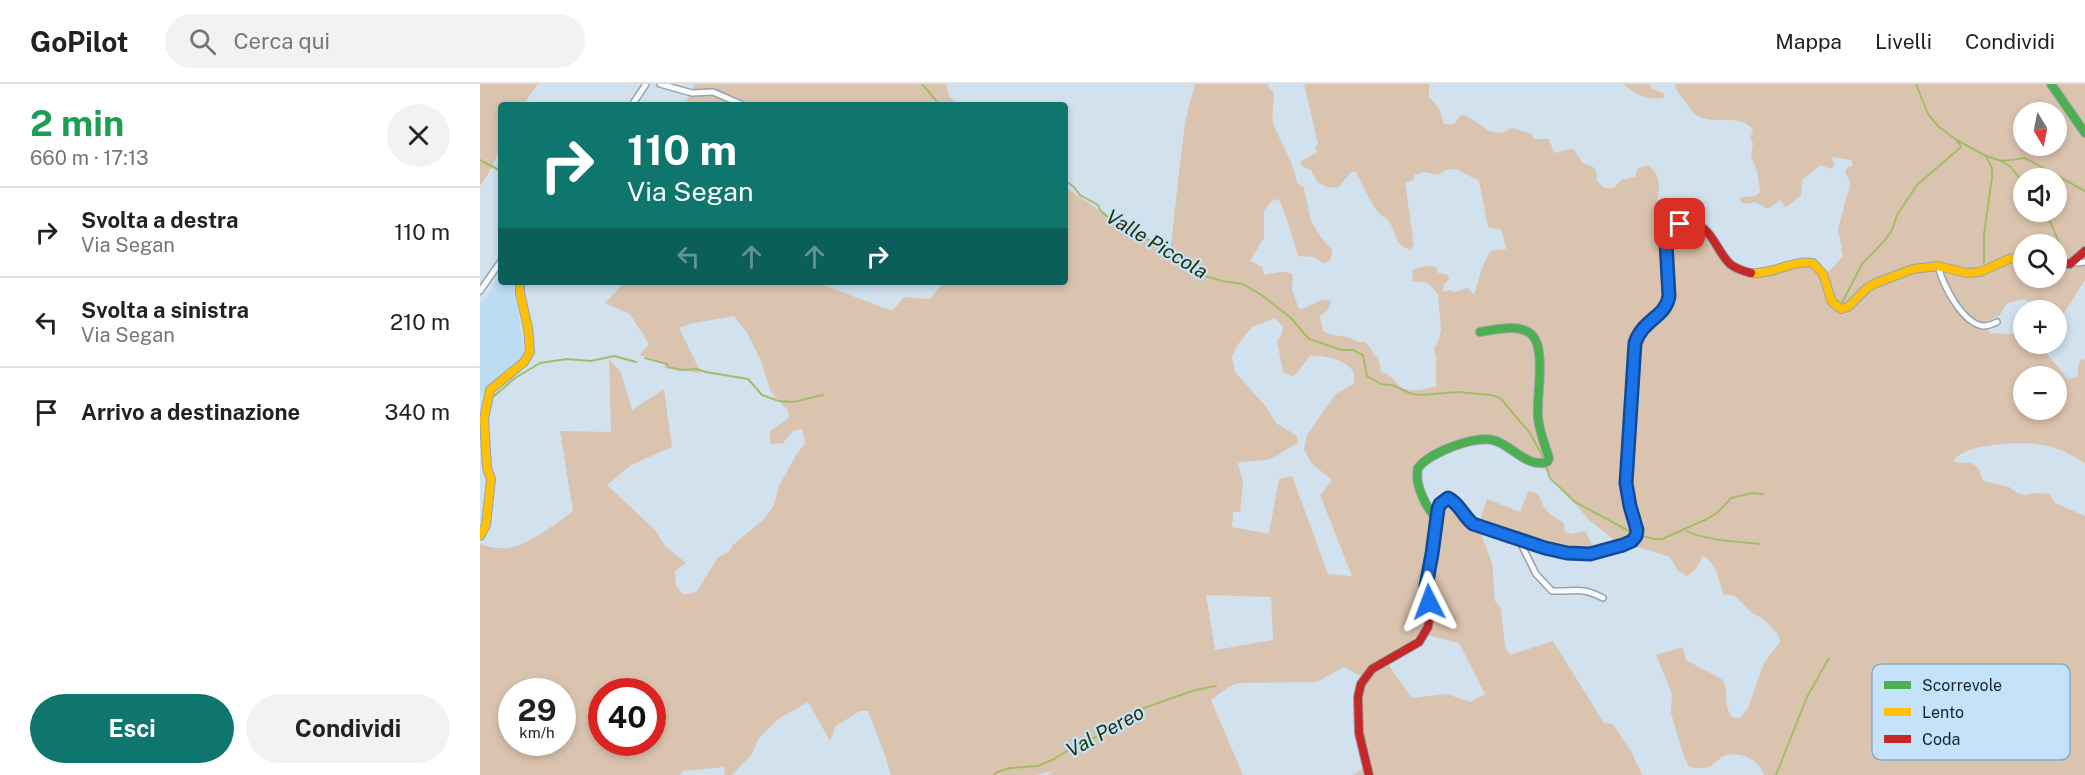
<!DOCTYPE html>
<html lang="it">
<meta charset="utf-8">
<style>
body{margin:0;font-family:"Public Sans",sans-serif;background:#f2f2f2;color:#222;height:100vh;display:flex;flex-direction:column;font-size:22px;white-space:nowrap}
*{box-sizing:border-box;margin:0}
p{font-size:20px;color:#767676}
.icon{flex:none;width:33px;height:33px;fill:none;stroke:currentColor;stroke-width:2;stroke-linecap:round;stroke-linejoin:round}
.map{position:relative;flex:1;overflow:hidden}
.details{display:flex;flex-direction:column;background:#fff;width:480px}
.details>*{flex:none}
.top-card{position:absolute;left:18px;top:18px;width:570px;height:183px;border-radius:6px;box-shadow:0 3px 9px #0003;background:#0f766e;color:#fff;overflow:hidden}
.needle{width:39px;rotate:170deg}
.tools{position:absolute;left:1533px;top:18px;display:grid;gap:12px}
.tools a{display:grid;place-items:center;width:54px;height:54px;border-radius:50%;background:#fff;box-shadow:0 3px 9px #0003;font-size:30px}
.speed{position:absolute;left:18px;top:594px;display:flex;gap:12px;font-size:30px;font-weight:700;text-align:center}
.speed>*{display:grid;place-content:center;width:78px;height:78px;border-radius:50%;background:#fff;box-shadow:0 3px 9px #0003;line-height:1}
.speed small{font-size:15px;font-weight:400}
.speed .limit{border:9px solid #d22;background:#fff;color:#111}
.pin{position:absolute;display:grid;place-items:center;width:51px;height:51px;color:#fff;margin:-26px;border-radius:12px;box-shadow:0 3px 9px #0006}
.me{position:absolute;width:66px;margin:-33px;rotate:357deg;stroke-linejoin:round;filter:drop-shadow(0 0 4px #0008)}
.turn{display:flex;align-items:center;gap:21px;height:126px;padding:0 30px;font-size:27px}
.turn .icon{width:78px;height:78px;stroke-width:2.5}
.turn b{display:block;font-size:42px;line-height:51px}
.lanes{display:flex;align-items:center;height:57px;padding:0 30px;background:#0003;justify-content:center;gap:30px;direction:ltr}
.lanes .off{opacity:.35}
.round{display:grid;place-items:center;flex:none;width:63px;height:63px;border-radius:32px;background:#f2f2f2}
.overview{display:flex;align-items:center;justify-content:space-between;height:102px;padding:0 30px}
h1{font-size:36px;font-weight:700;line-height:45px;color:#1e9e55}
.action{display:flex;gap:12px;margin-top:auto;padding:12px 30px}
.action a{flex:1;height:69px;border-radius:36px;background:#0f766e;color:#fff;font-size:24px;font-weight:700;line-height:69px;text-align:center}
.action a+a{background:#f2f2f2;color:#222}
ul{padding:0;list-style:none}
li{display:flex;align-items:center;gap:18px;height:90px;padding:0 30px;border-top:2px solid #e0e0e0}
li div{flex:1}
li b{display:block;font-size:22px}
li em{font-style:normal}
header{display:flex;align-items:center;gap:36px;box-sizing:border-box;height:84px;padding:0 30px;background:#fff;border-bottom:2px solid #e0e0e0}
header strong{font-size:28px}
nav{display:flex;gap:33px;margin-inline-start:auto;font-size:21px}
.search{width:420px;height:54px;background:#f2f2f2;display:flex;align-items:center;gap:15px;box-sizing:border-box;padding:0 21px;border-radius:33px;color:#767676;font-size:22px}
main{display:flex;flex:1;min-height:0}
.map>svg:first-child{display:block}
.built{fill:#bcdcf4}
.green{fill:#dbc4af;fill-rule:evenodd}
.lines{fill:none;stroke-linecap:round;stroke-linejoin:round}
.stream{stroke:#a4bc68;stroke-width:2}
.street-casing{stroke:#96a3ae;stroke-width:8}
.fast-casing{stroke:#96a3ae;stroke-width:10}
.slow-casing{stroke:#96a3ae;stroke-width:10}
.jam-casing{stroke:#96a3ae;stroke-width:10}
.street{stroke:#f8fafc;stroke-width:5}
.fast{stroke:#4caf50;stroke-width:8}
.slow{stroke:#ffc107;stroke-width:8}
.jam{stroke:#c62828;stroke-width:8}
.route-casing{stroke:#114b97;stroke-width:15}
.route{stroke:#1a73e8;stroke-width:10}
.labels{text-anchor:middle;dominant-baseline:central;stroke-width:4.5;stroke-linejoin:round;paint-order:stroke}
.water-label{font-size:20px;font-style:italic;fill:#263100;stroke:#c4e3fa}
.key{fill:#c4e3fa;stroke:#90aabd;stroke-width:1.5}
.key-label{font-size:16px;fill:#162530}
</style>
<header>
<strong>GoPilot</strong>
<div class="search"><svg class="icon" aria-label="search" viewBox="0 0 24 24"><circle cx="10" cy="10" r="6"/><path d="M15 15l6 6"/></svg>Cerca qui</div>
<nav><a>Mappa</a><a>Livelli</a><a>Condividi</a></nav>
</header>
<main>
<section class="details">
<div class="overview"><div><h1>2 min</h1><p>660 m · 17:13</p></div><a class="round"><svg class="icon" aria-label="close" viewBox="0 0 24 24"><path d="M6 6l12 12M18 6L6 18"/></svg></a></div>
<ul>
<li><svg class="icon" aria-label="right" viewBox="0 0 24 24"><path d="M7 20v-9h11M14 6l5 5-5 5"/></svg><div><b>Svolta a destra</b><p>Via Segan</p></div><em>110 m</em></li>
<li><svg class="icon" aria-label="left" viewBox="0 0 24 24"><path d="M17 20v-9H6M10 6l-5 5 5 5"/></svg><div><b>Svolta a sinistra</b><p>Via Segan</p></div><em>210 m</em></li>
<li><svg class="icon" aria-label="arrive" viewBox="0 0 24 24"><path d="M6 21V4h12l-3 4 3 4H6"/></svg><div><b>Arrivo a destinazione</b></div><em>340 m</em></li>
</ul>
<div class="action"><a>Esci</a><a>Condividi</a></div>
</section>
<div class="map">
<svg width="1605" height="691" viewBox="0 0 1605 691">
<rect width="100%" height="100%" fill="#d1e1ed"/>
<path class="built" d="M21,188V198H38L34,204L45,272L0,311V219L6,214Z"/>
<path class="green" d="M0,0H58L43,21H21C21,57 22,72 0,102Z
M215,0H466L469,12L477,21H205Z
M715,0H788L789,4L793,7C795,16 791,33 793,39C800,57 815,81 817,99L824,104L831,137L840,152L852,166V171L849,177L843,179L833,173L818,172L807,135L799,115L792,117L784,127V154L770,177L782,183L784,191C793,190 805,185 813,191L812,206L819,225C831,225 838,212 851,217L848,226L840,232L843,247C851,252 858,251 866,253C875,254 875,259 885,258L892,266L893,271L898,273L901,288C911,290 914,297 921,303C928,310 947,304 956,303V274L954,264L959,256L961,246L958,210L948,199L933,197L932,187C939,182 949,181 957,184L958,189L968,191L969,196L965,199L962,208L970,206L974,208L988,204L994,211C999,195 1001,181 1011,167L1026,165L1022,146L1008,143L999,97L976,85L966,86L958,91L944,88L934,91V96L925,99L934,161L931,165C914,164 916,145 908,136C906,134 903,133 900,130C892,123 882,99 876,88H871L858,104L847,103L838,99L831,86L822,82L820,78L837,68L835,64L838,60L824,0H949V13L959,24L964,40H974L980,32L985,31C1003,40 1011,57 1032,44L1052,50L1054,55H1069L1074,69L1089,65L1094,66L1103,79L1113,83L1116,86L1117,97L1124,104H1134L1141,96L1155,93L1158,84L1168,81C1181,90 1181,105 1176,119L1181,136L1192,133L1196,142L1211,138L1223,143L1258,185L1287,190L1325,175L1345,192L1363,172L1358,145L1368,108L1369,107L1370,97L1365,89L1367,84L1373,81L1371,76L1352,73L1354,82L1350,85L1341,81L1322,96L1321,111L1306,123L1300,116L1288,125L1275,118L1266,120L1261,118L1260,114L1275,112L1280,108L1277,87L1271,73L1273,59L1270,54L1273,46C1260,29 1237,41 1220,33C1213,30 1208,22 1204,16C1200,11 1196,7 1195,0H1605V196L1577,240L1576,226H1560L1554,220L1544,215L1527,219L1520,231L1501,240L1511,249L1540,251L1543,253L1544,260H1559L1588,295L1597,293L1599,279L1602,274L1605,276V379C1591,371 1578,363 1562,361C1541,357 1485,359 1473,377C1481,381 1491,376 1497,383C1501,387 1500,392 1504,397L1529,403L1537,409L1545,411L1555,409L1570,410L1575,419L1605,432V691H1284C1279,676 1260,666 1244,672C1238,675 1235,680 1228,683C1222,685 1215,684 1209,683L1203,670L1191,629L1192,610L1176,571L1203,563L1206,576L1243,596C1249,608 1243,621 1252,633L1260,634L1268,624L1284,579L1300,558L1298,550L1282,534L1272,529L1255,512L1243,510C1239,495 1237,480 1223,472L1216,485L1207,492L1198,487L1190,473L1148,460L1134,464L1132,454L1109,436L1066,386L1041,374L1023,362L1010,357L984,363L952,375L940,389V404L954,433L967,416L998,442L1007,415L1040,428L1049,406L1059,411C1063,425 1069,431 1083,438L1085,447L1091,450L1105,447L1116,468L1090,469L998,443L1012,479L1015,517L1021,525L1025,563L1030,571L1073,557L1124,639L1133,640L1152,669L1162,691H872L886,683L877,611L885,594L864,583L837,598L758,599L747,604L731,616L763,691H567L575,686L557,691H411L405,671L388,627H380L356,642L350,657L328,618L298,635L279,654L272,670L252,691H245L244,683L203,687L200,691H0V460C9,463 18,465 28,464C45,463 79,438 93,427L80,347L131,348L129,275L141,288L152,326L184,305L192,363L151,381L127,401L175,446L186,463L206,479L195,487L196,501L202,510H210L217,507L238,473L249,468L253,461L284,435L294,421L299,402L315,373L325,359L322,345L313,347L303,359L290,360V347L309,334L308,327L291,308L281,277L267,249L254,232L209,240L199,244L221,289L185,284L184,278L160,271L169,260L150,230L125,219L145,198H336L412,227L424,213L450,215L463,198H585V103L637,138L690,168L705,38ZM1544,28H1576V62H1544ZM1544,94H1576V128H1544ZM1544,160H1576V194H1544ZM795,234L803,243L802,250L797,257L803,288L812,292L817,289L830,272C842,270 870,276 874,290C874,291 874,299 874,300L856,310L827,351L824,366L832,380L852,396L840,411L872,492L848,490L812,392L799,395L789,450L752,443L753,428H760L763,399L758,379C770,376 782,378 792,374C801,370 809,363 818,359L817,352L796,339L787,324L755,288L752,273L756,263L772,243ZM1544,292H1576V326H1544ZM726,511L791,513L793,556L735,566ZM946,551L979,559L1005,610L990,618L967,610L932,614L905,576ZM32,608H82V658H32ZM122,608H172V658H122Z
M1143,0H1169L1173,5L1183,9L1185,13C1169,18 1155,10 1143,0Z"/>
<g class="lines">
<path class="stream" d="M442,0L460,21
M1436,0L1448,30L1458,42L1475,55L1506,72L1522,77L1545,74L1605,107
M0,76L21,87
M1523,78L1531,83L1544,100
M585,97L593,102L600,111L618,121L620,126L637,141L680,161L700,178L725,192L742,197L763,200L780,210L810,233L829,255L862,266H873L883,271L887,292L901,300L912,301L932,310L941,311L978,308L1011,311L1020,314L1050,349L1064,375
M1566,128L1584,170
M1504,179V151L1512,93V84L1506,72
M1362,219L1382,180L1405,156L1412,146L1417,131L1437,101L1481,63L1477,57
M165,274L187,280L188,283L201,286L217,285L226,288L268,295L282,311L299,317L313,318L343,311
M13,313L35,294L60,279L87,275L111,277L134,272L156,278
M1066,382L1070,394L1095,418L1151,448
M1207,447C1222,456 1261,458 1280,460
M1159,451L1174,455H1182L1227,435L1237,429L1251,414L1272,409L1283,410
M514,691L517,688L530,684L558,682L574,675L592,664L624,649L661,625L712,607L736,602
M1296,691L1327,613L1349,574"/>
<defs>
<path id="street" d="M180,0L212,9L233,8L263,21
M152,21L166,0
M1594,177L1598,179L1605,178
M1458,182C1463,201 1482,239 1503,242C1507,242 1513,240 1517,238
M0,207L21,177
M1039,456L1056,490L1072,507C1096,508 1100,502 1123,514"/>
<path id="fast" d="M1571,0L1605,49
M957,435C946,424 934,400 938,384C950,368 997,350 1016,357C1033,363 1048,384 1067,378L1069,374C1065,361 1059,347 1058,333C1056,313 1067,264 1051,250C1038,239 1014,246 1000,248
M951,470L959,420L968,414C979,421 983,435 994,440C1005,446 1018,448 1030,452C1073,467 1108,479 1152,457L1157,446L1150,422L1147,399L1152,308"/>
<path id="slow" d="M1271,189C1293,191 1311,176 1333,179L1343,190L1352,218L1361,225L1368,223L1387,204L1396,199L1433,185L1458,182L1487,189L1500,188L1529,175L1544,172
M0,452L6,441L11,395L7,384L4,335L10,306L44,278L50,268L48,244L40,209V198"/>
<path id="jam" d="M1576,179L1590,180L1605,167
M1152,308C1153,289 1150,262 1163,246C1170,236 1183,230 1187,218C1195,198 1169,131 1213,140C1232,143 1237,168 1250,180C1256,185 1263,187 1271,189
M889,691L879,649L878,613L881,600L892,585L939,558L948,543L950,530L946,502L951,470"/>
</defs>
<use href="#street" class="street-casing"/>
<use href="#fast" class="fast-casing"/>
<use href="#slow" class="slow-casing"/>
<use href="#jam" class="jam-casing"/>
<use href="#street" class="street"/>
<use href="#fast" class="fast"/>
<use href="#slow" class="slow"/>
<use href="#jam" class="jam"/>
</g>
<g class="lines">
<defs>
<path id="route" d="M949,518L946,502L952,470L958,425L960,420L968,414C980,420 983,432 993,440L1065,464L1087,469L1110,470L1143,461L1152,457L1156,452L1157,446L1150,422L1146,399L1155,259C1163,235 1186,233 1189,212L1186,159C1188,149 1191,145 1200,140"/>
</defs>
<use href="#route" class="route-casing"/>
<use href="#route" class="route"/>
</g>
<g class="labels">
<g class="water-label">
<text transform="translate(677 160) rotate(31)">Valle Piccola</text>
<text transform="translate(625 647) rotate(-29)">Val Pereo</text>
</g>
</g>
<rect x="1392" y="580" width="198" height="96" rx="9" class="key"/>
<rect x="1404" y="597" width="27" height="8" fill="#4caf50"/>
<rect x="1404" y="624" width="27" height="8" fill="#ffc107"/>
<rect x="1404" y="651" width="27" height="8" fill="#c62828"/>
<g class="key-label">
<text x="1442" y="607">Scorrevole</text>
<text x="1442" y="634">Lento</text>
<text x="1442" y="661">Coda</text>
</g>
</svg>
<div class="tools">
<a><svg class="needle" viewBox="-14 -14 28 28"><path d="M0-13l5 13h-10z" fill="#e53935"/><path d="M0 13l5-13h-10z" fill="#767676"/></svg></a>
<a><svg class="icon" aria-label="sound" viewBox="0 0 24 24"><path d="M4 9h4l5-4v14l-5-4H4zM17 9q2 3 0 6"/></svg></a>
<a><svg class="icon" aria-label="search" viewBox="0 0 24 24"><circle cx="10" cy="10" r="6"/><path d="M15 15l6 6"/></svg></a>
<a>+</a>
<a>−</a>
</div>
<div class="speed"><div>29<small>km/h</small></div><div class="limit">40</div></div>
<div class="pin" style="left:1200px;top:140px;background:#d93025"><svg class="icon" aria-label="arrive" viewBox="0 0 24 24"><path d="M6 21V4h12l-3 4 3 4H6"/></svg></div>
<svg class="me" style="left:949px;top:518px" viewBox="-20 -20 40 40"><path d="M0-17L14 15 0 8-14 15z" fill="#1a73e8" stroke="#fff" stroke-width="4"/></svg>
<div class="top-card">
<div class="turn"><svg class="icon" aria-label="right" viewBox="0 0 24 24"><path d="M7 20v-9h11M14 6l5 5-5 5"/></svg><div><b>110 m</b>Via Segan</div></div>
<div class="lanes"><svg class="icon off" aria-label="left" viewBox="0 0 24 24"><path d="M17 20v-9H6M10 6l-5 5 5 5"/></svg><svg class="icon off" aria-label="ahead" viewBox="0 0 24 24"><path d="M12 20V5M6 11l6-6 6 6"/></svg><svg class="icon off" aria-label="ahead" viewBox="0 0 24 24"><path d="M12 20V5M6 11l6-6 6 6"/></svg><svg class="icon" aria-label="right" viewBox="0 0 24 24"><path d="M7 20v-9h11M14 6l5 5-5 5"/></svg></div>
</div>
</div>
</main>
